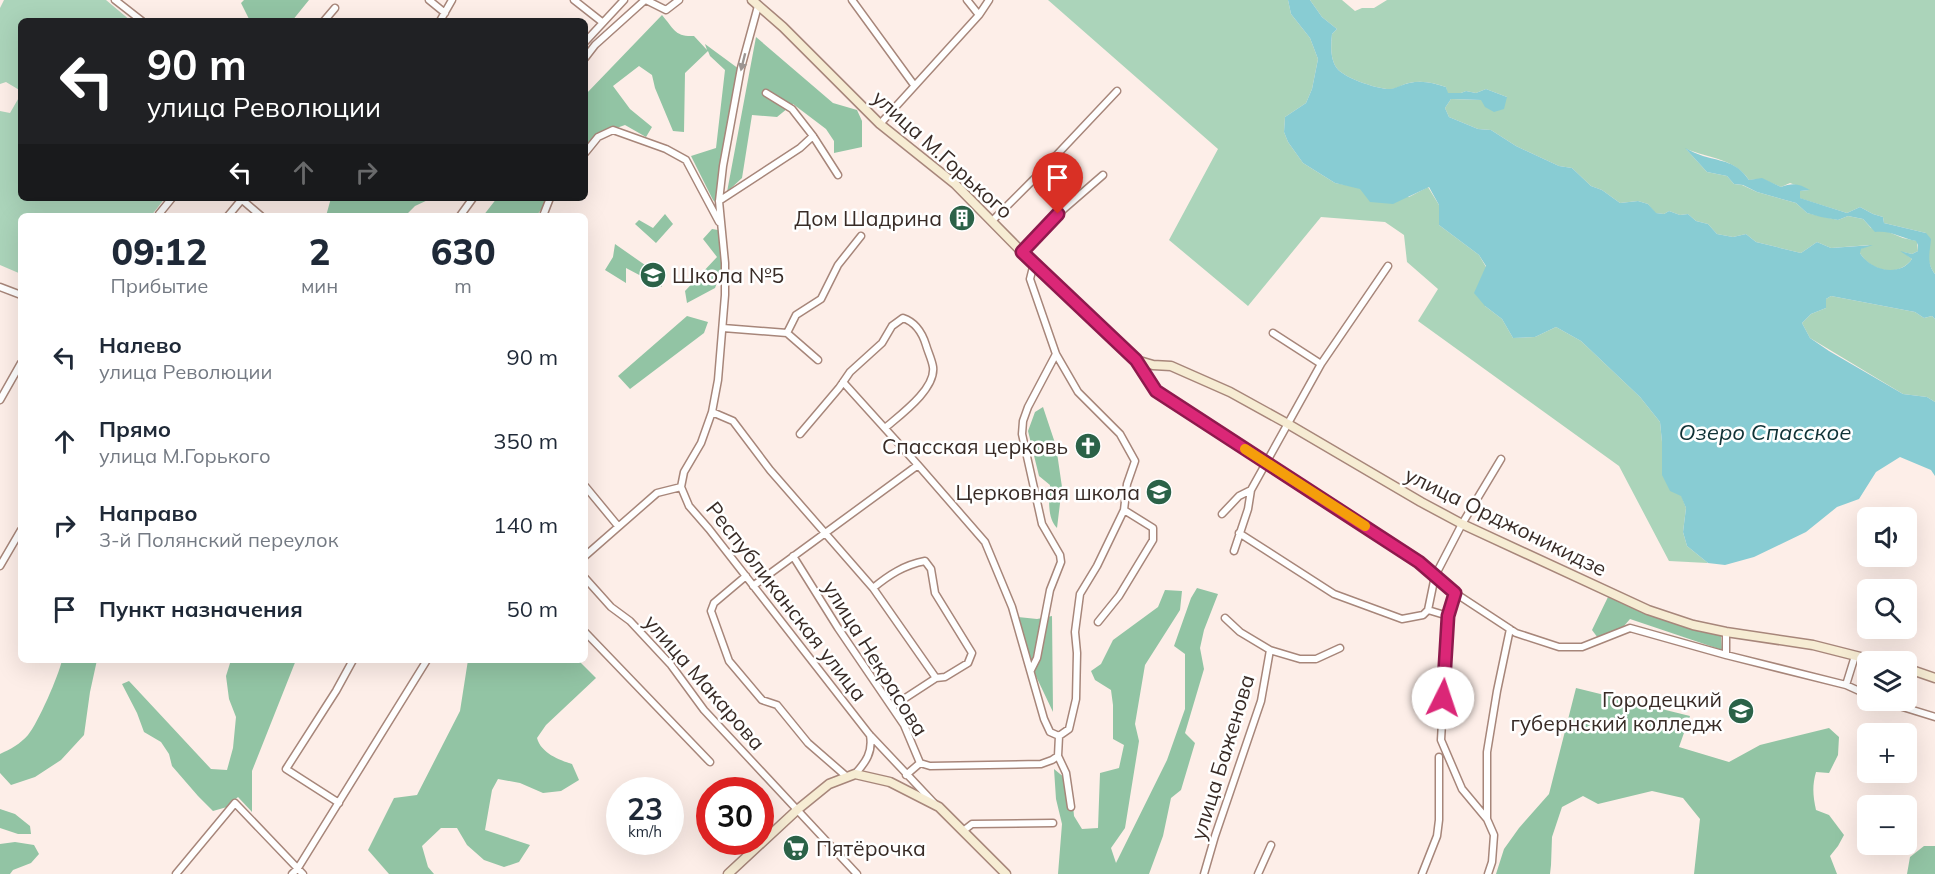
<!DOCTYPE html>
<html lang="ru">
<meta charset="utf-8">
<style>
body{margin:0;font-family:Mulish,sans-serif;background:#f2f2f3;color:#1f2937;height:100vh;display:flex;flex-direction:column;font-size:22px;white-space:nowrap}
*{box-sizing:border-box;margin:0}
p{font-size:20px;color:#747a83}
.icon{flex:none;width:33px;height:33px;fill:none;stroke:currentColor;stroke-width:2;stroke-linecap:round;stroke-linejoin:round}
.map{position:relative;flex:1;overflow:hidden}
.side{position:absolute;left:18px;top:213px;width:570px;height:450px;display:flex;flex-direction:column;background:#fff;border-radius:9px;box-shadow:0 6px 24px #0002}
.side>*{flex:none}
.banner{position:absolute;left:18px;top:18px;width:570px;height:183px;border-radius:9px;box-shadow:0 6px 24px #0002;background:#202124;color:#fff;overflow:hidden}
.controls{position:absolute;left:1857px;top:507px;display:grid;gap:12px}
.controls a{display:grid;place-items:center;width:60px;height:60px;border-radius:9px;background:#fff;box-shadow:0 6px 24px #0002;font-size:30px}
.speed{position:absolute;left:606px;top:777px;display:flex;gap:12px;font-size:30px;font-weight:700;text-align:center}
.speed>*{display:grid;place-content:center;width:78px;height:78px;border-radius:50%;background:#fff;box-shadow:0 6px 24px #0002;line-height:1}
.speed small{font-size:15px;font-weight:400}
.speed .limit{border:9px solid #d22;background:#fff;color:#111}
.pin{position:absolute;display:grid;place-items:center;width:51px;height:51px;color:#fff;margin:-62px -26px;border-radius:50% 50% 50% 0;rotate:-45deg;box-shadow:0 0 6px #0007}
.pin .icon{rotate:45deg}
.me{position:absolute;width:66px;margin:-33px;rotate:4deg;stroke-linejoin:round;filter:drop-shadow(0 0 4px #0008)}
.turn{display:flex;align-items:center;gap:21px;height:126px;padding:0 30px;font-size:27px}
.turn .icon{width:78px;height:78px;stroke-width:2.5}
.turn b{display:block;font-size:42px;line-height:51px}
.lanes{display:flex;align-items:center;height:57px;padding:0 30px;background:#0003;justify-content:center;gap:30px;direction:ltr}
.lanes .off{opacity:.35}
.eta{display:flex;justify-content:space-evenly;align-items:center;height:102px;text-align:center}
.eta b{font-size:36px;font-weight:800;line-height:42px}
ul{padding:0;list-style:none}
li{display:flex;align-items:center;gap:18px;height:84px;padding:0 30px}
li div{flex:1}
li b{display:block;font-size:22px}
li em{font-style:normal}
.map>svg:first-child{display:block}
.green{fill:#abd4ba}
.forest{fill:#92c4a4}
.water{fill:#88ccd3}
.lines{fill:none;stroke-linecap:round;stroke-linejoin:round}
.street-casing{stroke:#a7867a;stroke-width:9}
.secondary-casing{stroke:#a7867a;stroke-width:11}
.street{stroke:#fff;stroke-width:6}
.secondary{stroke:#f6ecd3;stroke-width:8}
.oneway{fill:#9c9592}
.route-casing{stroke:#8e194d;stroke-width:15}
.route{stroke:#db2777;stroke-width:10}
.slow{stroke:#f59e0b;stroke-width:10}
.labels{text-anchor:middle;dominant-baseline:central;stroke-width:5;stroke-linejoin:round;paint-order:stroke}
.street-label{font-size:21px;fill:#382b26;stroke:#fff}
.poi-label{font-size:21px;fill:#382b26;stroke:#fff;text-anchor:end}
.water-label{font-size:22px;font-style:italic;fill:#103236;stroke:#fff}
</style>
<div class="map">
<svg width="1935" height="874" viewBox="0 0 1935 874">
<rect width="100%" height="100%" fill="#fdeee8"/>
<path class="green" d="M4,0H106L131,21H21V91L6,82L0,84V8Z
M1048,0H1288L1291,14L1310,38L1318,59L1312,89L1306,103L1285,117L1284,132L1288,142L1303,163L1335,183L1409,197L1428,187L1439,205V225L1479,255L1486,267L1485,306L1502,319L1513,338L1535,337L1556,327L1581,341L1640,397L1660,422L1662,442L1686,508L1683,532L1687,546L1708,563L1669,561L1619,466L1418,321L1438,289L1407,262L1404,235L1385,222L1321,217L1248,306L1169,240L1218,149Z
M1310,0H1342L1355,11L1362,8H1374L1387,0H1935V274C1926,263 1927,247 1926,233L1884,223L1883,217L1873,214L1860,207L1847,213L1799,198L1800,191L1809,190L1790,183L1781,187L1762,179L1749,180C1735,159 1709,158 1686,149L1707,172L1727,176L1734,184L1742,185L1757,192L1796,203L1807,213L1838,220L1848,216L1863,219L1871,228L1886,231L1903,238L1917,241L1918,251L1912,254L1903,252L1912,259C1899,278 1870,271 1860,253V249L1870,245L1831,248L1817,242L1801,253L1756,242L1746,234L1733,237L1717,234L1708,224L1696,221L1688,214L1680,215L1669,211L1664,214L1655,213L1648,204L1638,201L1620,203L1602,190L1591,186L1572,168L1559,166L1516,146L1491,130L1478,129L1449,117L1445,108L1451,99L1481,100L1507,97L1486,89L1476,93L1466,91L1461,93H1447L1446,87C1434,83 1422,80 1409,83C1403,84 1397,89 1391,89C1379,90 1341,77 1336,67C1330,57 1331,45 1332,34L1337,29L1322,17Z
M21,94V198H165L151,216H21V274L0,265V111L10,113Z
M1831,296L1915,312L1924,318L1932,316L1935,319V402L1927,397L1903,394L1810,338L1802,323L1811,314L1826,308V299Z"/>
<path class="forest" d="M244,0H309L292,21H250L241,3Z
M662,15C674,29 675,37 694,36L707,50L705,44L739,69L715,202L713,200L691,156L716,148L725,70L710,56L708,51L685,73L684,132L673,131L655,88L652,75L639,66L613,86L630,109L652,127L646,137L625,125L597,135L585,149V95Z
M756,37L833,103L857,110L862,121V147L834,153V141L826,129L793,104L777,117L752,115L742,178L727,192Z
M331,198H432L415,206L405,216H326Z
M497,198H547L545,205L536,216H483Z
M665,214L673,224L656,243L635,224L639,220L653,228Z
M712,229L718,230L723,267L715,288L687,303L685,291L717,257L703,239Z
M615,244L655,272L662,287L626,268V283L605,270L613,257Z
M687,316L708,322L704,333L630,389L618,376Z
M1043,407L1056,446L1062,487L1057,528C1047,518 1049,499 1050,485L1039,476L1028,431L1035,412Z
M1197,588L1218,594L1204,630L1200,648L1204,669L1185,733L1195,743L1181,790L1171,798L1163,836L1149,874H1058L1062,824L1056,799L1054,769L1071,783L1074,816L1082,829L1098,828L1100,773L1119,768L1124,745L1113,739V705L1111,690L1095,680L1091,671L1101,664L1113,640L1158,607L1165,590L1182,591L1180,610L1145,665L1135,724L1139,741L1125,828L1111,848L1116,863L1167,760L1185,709V654L1174,646L1191,598Z
M1608,597L1643,613L1721,636L1722,650L1630,619L1624,626L1598,638L1592,630Z
M1052,616L1053,712L1034,672L1040,659L1031,661L1018,617L1037,619Z
M62,660H97L90,692L84,735L61,760L35,777L11,785L0,773V754C11,749 20,744 28,735C38,723 59,675 62,660Z
M231,660H296L252,771V812L238,797L227,807L213,811L198,796L172,766L169,754L161,742L144,732L137,713L122,684L129,681L211,769L227,770L233,748L236,717L229,699L226,676Z
M468,660H578L596,678L546,725L537,738C541,753 559,760 572,764L579,780L561,791L543,793L520,783L498,779L492,790L485,830L530,845L519,862L504,867L484,860L467,845L457,828H441L422,846L428,867L434,874H389L368,850L394,798L417,795L460,711Z
M1576,688L1690,716L1679,747L1729,762L1760,745L1829,728L1839,737L1838,755L1829,773L1816,772C1812,786 1813,796 1816,810L1829,815L1844,835L1838,846L1830,856L1837,874H1694L1700,819L1683,798L1652,791L1598,804L1583,796L1562,807L1552,837L1551,865L1550,874H1496L1504,849L1519,828L1549,794Z
M0,809L15,814L30,826L31,834H18L0,828Z
M15,842L34,845L39,854L31,863L13,870L10,874H0V844Z
M1924,846H1935V874H1907L1910,857Z"/>
<path class="water" d="M1288,0H1310L1322,17L1337,29L1332,34C1331,45 1330,57 1336,67C1341,77 1379,90 1391,89C1397,88 1403,84 1409,83C1423,80 1433,83 1446,87L1448,93H1461L1466,91L1476,93L1486,89L1507,97L1504,109L1494,112L1485,107L1481,100L1451,99L1445,108L1449,117L1478,129L1491,130L1516,146L1559,166L1572,168L1591,186L1602,190L1620,203L1638,201L1648,204L1656,213L1664,214L1669,211L1680,215L1688,214L1696,221L1708,224L1717,234L1733,237L1746,234L1756,242L1801,253L1817,242L1831,248L1873,245L1861,249L1860,253C1870,270 1899,278 1912,259L1900,251L1912,254L1918,251V245L1916,241C1902,238 1890,230 1875,232L1863,219L1848,216L1838,220L1821,217L1807,213L1796,203L1757,192L1743,185L1734,184L1727,176L1707,172L1685,148C1691,151 1697,154 1703,156C1723,162 1736,161 1749,180L1762,178L1781,187C1793,182 1800,184 1810,190L1800,191V198L1847,213L1860,207L1873,214L1883,217L1884,223L1926,233L1931,239C1930,252 1926,263 1935,274V319L1932,316L1924,318L1915,312L1831,296L1826,299V308L1811,314L1802,323L1810,338L1829,351L1903,394L1927,397L1935,402V476L1931,470L1900,457L1876,472L1859,499L1837,507L1806,532L1754,557L1725,565L1708,563L1687,546L1683,532L1686,508L1681,496L1670,491L1662,475V442L1660,422L1640,397L1581,341L1556,327L1535,337L1513,338L1502,319L1485,306L1474,293L1486,266L1479,255L1439,225V205L1429,187L1393,204L1370,202L1360,189L1335,183L1303,163L1288,142L1284,132L1285,117L1306,103L1312,89L1318,59L1310,38L1291,14Z"/>
<g class="lines">
<defs>
<path id="street" d="M115,0L142,21
M429,0L445,13
M574,0L602,22
M646,0L666,10L679,0
M852,0L914,85
M967,0L979,15
M758,6L741,68L723,166L719,201L725,263V295L718,380L712,412L701,443L684,472L681,487L689,506L709,529L869,734L934,803
M324,21L335,8
M440,21L452,0
M585,42L624,0
M585,58L595,45L645,0
M766,93L792,109L813,136L838,175
M880,124L979,15L989,0
M585,153L598,137L613,130L666,149L686,160L719,222
M240,198L261,216
M719,201L800,148L813,136
M159,214L172,198
M228,216L243,198
M460,216L473,198
M543,216L550,198
M992,221L1033,180L1117,91
M1022,252L1058,214L1103,175
M0,287L21,295
M723,328L787,333L818,360
M787,333L796,315L821,299L838,265L861,236
M1273,333L1321,364
M1136,360L1156,391L1419,562L1455,593L1516,633L1559,647H1582L1630,628L1726,655L1846,685L1868,695
M843,382L918,465L985,542L1012,607L1044,719L1050,732L1059,736
M0,400L21,363
M712,412L733,421L770,470L873,588L936,678L893,706
M800,434L839,388L850,372L882,343L892,326L903,318C915,322 922,332 926,345C928,352 932,360 933,367C936,389 900,415 885,428
M585,486L618,526
M1222,514L1239,496L1251,490
M1239,533L1334,594L1402,619L1423,615L1428,610L1448,616
M1234,551L1248,509L1251,490L1321,364L1388,266
M585,556L657,493L681,487
M793,556L838,628L904,725L920,763
M0,566L21,530
M746,576L714,603L711,611L729,661L762,700L777,705L808,743L846,776
M585,578L611,607L630,621L671,665L704,710L857,874
M753,586L918,465
M873,588C889,575 904,565 925,561L931,569L935,593L972,653L968,663L945,677L936,678
M1455,593L1448,616L1441,740L1462,789L1487,819L1494,835L1492,862L1488,874
M1428,610L1435,576L1462,524L1501,459
M1098,622L1119,596L1153,540V528L1124,510
M585,632L710,762
M1726,632V655
M1270,650L1300,659H1316L1340,648
M1031,670L1037,658L1050,590L1061,562L1060,555L1042,524L1022,434L1023,421L1028,407L1056,354
M1846,685L1855,656
M1880,700L1935,717
M1058,756L1066,773L1071,807
M920,763L930,766L1041,764L1052,760L1058,756L1059,736L1069,729L1076,699L1077,653L1075,632L1080,594L1097,566L1124,510L1127,484L1135,461L1120,434L1078,392L1056,354L1030,279L1034,263
M855,774C866,762 873,752 870,735
M906,775L920,763
M339,803L286,769L336,691L353,660
M1487,818V752L1497,691L1510,629
M963,831L972,824L1053,823
M176,874L235,803L303,874
M292,874L298,868L427,660
M1204,874L1215,836L1261,701L1270,650L1240,632L1225,618
M1258,874L1271,845
M1422,874L1437,836L1439,820V757"/>
<path id="secondary" d="M752,0L783,27L880,124L955,184L1022,252L1136,360L1153,365L1171,366L1230,392L1288,424L1421,502L1462,524L1648,610L1693,625L1726,632L1813,645L1880,662
M1906,668L1935,678
M728,874L797,810L829,784L855,774L890,782L939,807L1006,874"/>
</defs>
<use href="#street" class="street-casing"/>
<use href="#secondary" class="secondary-casing"/>
<use href="#street" class="street"/>
<use href="#secondary" class="secondary"/>
</g>
<defs><path id="oneway-solid" d="M-6-.8H1V-3.2L6.5 0L1 3.2V.8H-6Z" transform="scale(1.5)"/></defs>
<use class="oneway" href="#oneway-solid" transform="translate(743 62) rotate(104)"/>
<g class="lines">
<defs>
<path id="route" d="M1058,214L1022,252L1136,360L1156,391L1419,562L1455,593L1448,616L1443,698"/>
</defs>
<use href="#route" class="route-casing"/>
<use href="#route" class="route"/>
<path class="slow" d="M1245,449L1365,526"/>
</g>
<defs>
<symbol id="building-disc" viewBox="-11 -11 22 22"><circle r="9.5" fill="#2b6248" stroke="#fff"/><path d="M-4-6H4V6H1V3H-1V6H-4ZM-2.5-4.3h1.7v1.8h-1.7ZM.8-4.3h1.7v1.8H.8ZM-2.5-1h1.7V.8h-1.7ZM.8-1h1.7V.8H.8Z" fill="#fff"/></symbol>
<symbol id="school-disc" viewBox="-11 -11 22 22"><circle r="9.5" fill="#2b6248" stroke="#fff"/><path d="M0-5L7-2L0 1L-7-2ZM-4 1L0 2.5L4 1V4Q0 6-4 4Z" fill="#fff"/></symbol>
<symbol id="church-disc" viewBox="-11 -11 22 22"><circle r="9.5" fill="#2b6248" stroke="#fff"/><path d="M-1.2-6h2.4v3.5h3.3v2.4h-3.3V6h-2.4V-.1h-3.3v-2.4h3.3Z" fill="#fff"/></symbol>
<symbol id="university-disc" viewBox="-11 -11 22 22"><circle r="9.5" fill="#2b6248" stroke="#fff"/><path d="M0-5L7-2L0 1L-7-2ZM-4 1L0 2.5L4 1V4Q0 6-4 4Z" fill="#fff"/></symbol>
<symbol id="supermarket-disc" viewBox="-11 -11 22 22"><circle r="9.5" fill="#2b6248" stroke="#fff"/><path d="M-6-5.5h2.5l.6 2H6L4.5 2H-2.5L-4.4-4H-6ZM-1.5 3.2a1.3 1.3 0 1 0 .1 0ZM3 3.2a1.3 1.3 0 1 0 .1 0Z" fill="#fff"/></symbol>
</defs>
<g fill-rule="evenodd">
<use href="#building-disc" x="947" y="203" width="30" height="30"/>
<use href="#school-disc" x="638" y="260" width="30" height="30"/>
<use href="#church-disc" x="1073" y="431" width="30" height="30"/>
<use href="#school-disc" x="1144" y="477" width="30" height="30"/>
<use href="#university-disc" x="1726" y="696" width="30" height="30"/>
<use href="#supermarket-disc" x="781" y="833" width="30" height="30"/>
</g>
<g class="labels">
<g class="street-label">
<text transform="translate(943 154) rotate(42)">улица М.Горького</text>
<text transform="translate(1506 521) rotate(26)">улица Орджоникидзе</text>
<text transform="translate(787 601) rotate(52)">Республиканская улица</text>
<text transform="translate(876 658) rotate(58)">улица Некрасова</text>
<text transform="translate(705 682) rotate(49)">улица Макарова</text>
<text transform="translate(1222 757) rotate(-73)">улица Баженова</text>
</g>
<g class="poi-label">
<text x="942" y="218">Дом Шадрина</text>
<text x="672" y="275" text-anchor="start">Школа №5</text>
<text x="1068" y="446">Спасская церковь</text>
<text x="1140" y="492">Церковная школа</text>
<text x="1722" y="699">Городецкий<tspan x="1722" dy="24">губернский колледж</tspan></text>
<text x="816" y="848" text-anchor="start">Пятёрочка</text>
</g>
<g class="water-label">
<text x="1765" y="432">Озеро Спасское</text>
</g>
</g>
</svg>
<div class="controls">
<a><svg class="icon" aria-label="sound" viewBox="0 0 24 24"><path d="M4 9h4l5-4v14l-5-4H4zM17 9q2 3 0 6"/></svg></a>
<a><svg class="icon" aria-label="search" viewBox="0 0 24 24"><circle cx="10" cy="10" r="6"/><path d="M15 15l6 6"/></svg></a>
<a><svg class="icon" aria-label="layers" viewBox="0 0 24 24"><path d="M12 4l9 5-9 5-9-5zM3 14l9 5 9-5"/></svg></a>
<a>+</a>
<a>−</a>
</div>
<div class="speed"><div>23<small>km/h</small></div><div class="limit">30</div></div>
<div class="pin" style="left:1058px;top:214px;background:#d93025"><svg class="icon" aria-label="arrive" viewBox="0 0 24 24"><path d="M6 21V4h12l-3 4 3 4H6"/></svg></div>
<svg class="me" style="left:1443px;top:698px" viewBox="-20 -20 40 40"><circle r="19" fill="#fff"/><path d="M0-13L10 11 0 6-10 11z" fill="#db2777"/></svg>
<div class="banner">
<div class="turn"><svg class="icon" aria-label="left" viewBox="0 0 24 24"><path d="M17 20v-9H6M10 6l-5 5 5 5"/></svg><div><b>90 m</b>улица Революции</div></div>
<div class="lanes"><svg class="icon" aria-label="left" viewBox="0 0 24 24"><path d="M17 20v-9H6M10 6l-5 5 5 5"/></svg><svg class="icon off" aria-label="ahead" viewBox="0 0 24 24"><path d="M12 20V5M6 11l6-6 6 6"/></svg><svg class="icon off" aria-label="right" viewBox="0 0 24 24"><path d="M7 20v-9h11M14 6l5 5-5 5"/></svg></div>
</div>
<section class="side">
<div class="eta">
<div><b>09:12</b><p>Прибытие</p></div>
<div><b>2</b><p>мин</p></div>
<div><b>630</b><p>m</p></div>
</div>
<ul>
<li><svg class="icon" aria-label="left" viewBox="0 0 24 24"><path d="M17 20v-9H6M10 6l-5 5 5 5"/></svg><div><b>Налево</b><p>улица Революции</p></div><em>90 m</em></li>
<li><svg class="icon" aria-label="ahead" viewBox="0 0 24 24"><path d="M12 20V5M6 11l6-6 6 6"/></svg><div><b>Прямо</b><p>улица М.Горького</p></div><em>350 m</em></li>
<li><svg class="icon" aria-label="right" viewBox="0 0 24 24"><path d="M7 20v-9h11M14 6l5 5-5 5"/></svg><div><b>Направо</b><p>3-й Полянский переулок</p></div><em>140 m</em></li>
<li><svg class="icon" aria-label="arrive" viewBox="0 0 24 24"><path d="M6 21V4h12l-3 4 3 4H6"/></svg><div><b>Пункт назначения</b></div><em>50 m</em></li>
</ul>
</section>
</div>
